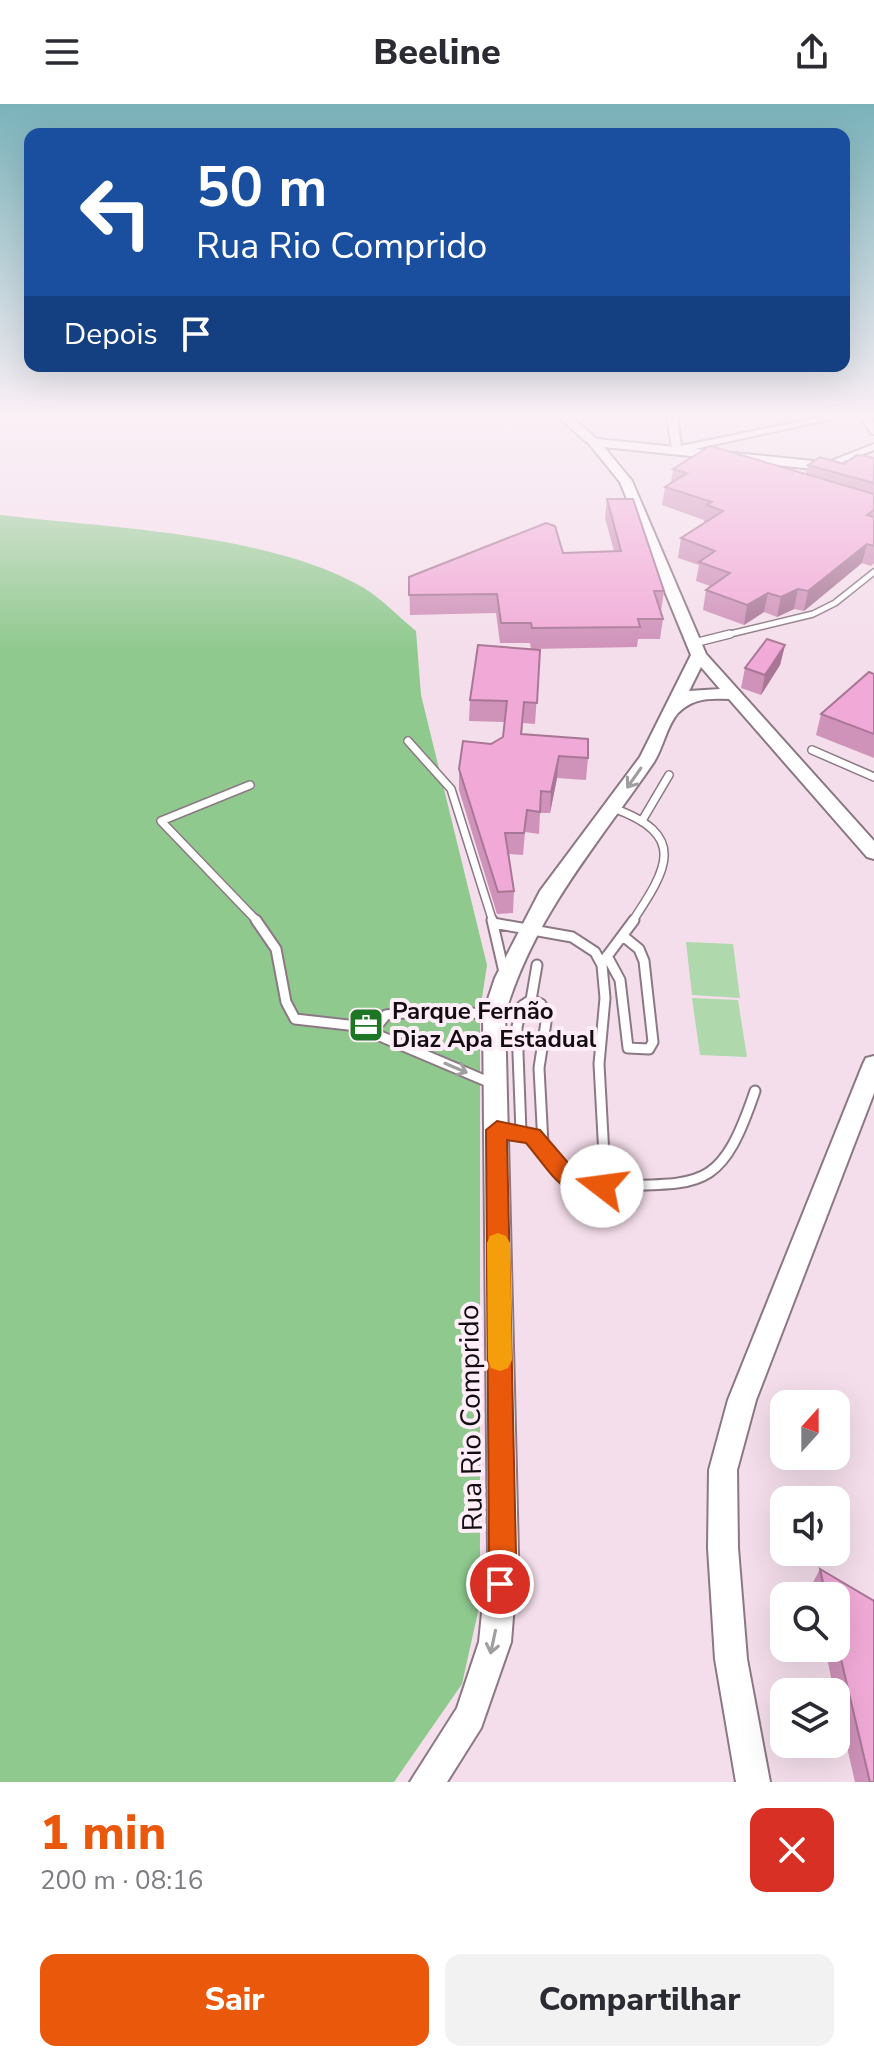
<!DOCTYPE html>
<html lang="pt">
<meta charset="utf-8">
<style>
body{margin:0;font-family:"Nunito Sans",sans-serif;background:#f2f2f3;color:#2b2b33;height:100vh;display:flex;flex-direction:column;font-size:30px;white-space:nowrap}
*{box-sizing:border-box;margin:0}
p{font-size:26px;color:#7c7c81}
.icon{flex:none;width:44px;height:44px;fill:none;stroke:currentColor;stroke-width:2;stroke-linecap:round;stroke-linejoin:round}
.map{position:relative;height:1678px;overflow:hidden}
.side{display:flex;flex-direction:column;background:#fff;flex:1}
.side>*{flex:none}
.top-card{position:absolute;left:24px;top:24px;width:826px;height:244px;border-radius:16px;box-shadow:0 8px 32px #0002;background:#1a4fa0;color:#fff;overflow:hidden}
.needle{width:52px;rotate:21deg}
.tools{position:absolute;left:770px;top:1286px;display:grid;gap:16px}
.tools a{display:grid;place-items:center;width:80px;height:80px;border-radius:16px;background:#fff;box-shadow:0 8px 32px #0002;font-size:40px}
.pin{position:absolute;display:grid;place-items:center;width:68px;height:68px;color:#fff;margin:-34px;border:4px solid #fff;border-radius:50%;box-shadow:0 2px 8px #0007}
.me{position:absolute;width:88px;margin:-44px;rotate:285deg;stroke-linejoin:round;filter:drop-shadow(0 0 6px #0008)}
.turn{display:flex;align-items:center;gap:28px;height:168px;padding:0 40px;font-size:36px}
.turn .icon{width:104px;height:104px;stroke-width:2.5}
.turn b{display:block;font-size:56px;line-height:68px}
.then{display:flex;align-items:center;height:76px;padding:0 40px;background:#0003;gap:16px;font-size:30px}
.round{display:grid;place-items:center;flex:none;width:84px;height:84px;border-radius:16px;background:#f2f2f3}
.head{display:flex;align-items:center;justify-content:space-between;height:136px;padding:0 40px}
h1{font-size:48px;font-weight:800;line-height:60px;color:#ea580c}
.action{display:flex;gap:16px;margin-top:auto;padding:16px 40px}
.action a{flex:1;height:92px;border-radius:16px;background:#ea580c;color:#fff;font-size:32px;font-weight:800;line-height:92px;text-align:center}
.action a+a{background:#f2f2f3;color:#2b2b33}
header{display:flex;justify-content:space-between;align-items:center;height:104px;padding:0 40px;background:#fff;font-size:36px;font-weight:800}
.map>svg:first-child{display:block}
.green{fill:#afd8ad}
.forest{fill:#8fc98e}
.lines{fill:none;stroke-linecap:round;stroke-linejoin:round}
.service-far2-casing{stroke:#8c7884;stroke-width:8}
.service-far1-casing{stroke:#8c7884;stroke-width:10}
.service-casing{stroke:#8c7884;stroke-width:13}
.minor-casing{stroke:#8c7884;stroke-width:4}
.tertiary-casing{stroke:#8c7884;stroke-width:4}
.service-far2{stroke:#fff;stroke-width:5}
.service-far1{stroke:#fff;stroke-width:7}
.service{stroke:#fff;stroke-width:9}
.minor{fill:#fff;fill-rule:evenodd}
.tertiary{fill:#fff;fill-rule:evenodd}
.wall{fill:#cf92b9}
.shaded-wall{fill:#a97796}
.building{fill:#f1aad7;stroke:#a97796;stroke-width:2}
.oneway{stroke:#a19e9f}
.route{fill:#ea580c;stroke:#983908;stroke-width:2}
.slow{fill:#f59e0b}
.labels{text-anchor:middle;dominant-baseline:central;stroke-width:8;stroke-linejoin:round;paint-order:stroke}
.poi-label{font-size:24px;font-weight:bold;fill:#130c10;stroke:#ffedf7;text-anchor:start}
.near-street-label{font-size:28px;fill:#130c10;stroke:#ffedf7}
</style>
<header><svg class="icon" aria-label="menu" viewBox="0 0 24 24"><path d="M4 6h16M4 12h16M4 18h16"/></svg>Beeline<svg class="icon" aria-label="share" viewBox="0 0 24 24"><path d="M12 15V3M7 8l5-5 5 5M5 13v7h14v-7"/></svg></header>
<div class="map">
<svg width="874" height="1678" viewBox="0 0 874 1678">
<rect width="100%" height="100%" fill="#f4deeb"/>
<path class="green" d="M686,838L733,840L740,894L692,891Z
M692,894L738,896L747,953L700,951Z"/>
<path class="forest" d="M0,411C109,424 269,429 364,484C382,495 399,513 416,527L421,591L487,861L480,907V1499L462,1580L394,1678H0Z"/>
<g class="lines">
<defs>
<path id="service-far2" d="M722,532L813,510L835,499L874,468"/>
<path id="service-far1" d="M694,539L730,530
M408,637L451,685L493,818
M812,646L874,673
M250,681L161,717L258,818
M613,704C688,731 668,764 632,818
M643,715L669,671"/>
<path id="service" d="M256,816L276,845L286,898L295,915L375,924
M492,816L504,868
M493,819L572,833L595,848L602,861L605,894L599,960L605,1070L602,1082L593,1086L584,1085C548,1061 548,1026 498,1026
M607,852L620,876L628,944L649,945L653,938L644,857L639,845L623,832
M605,855L634,816
M537,861L531,896L541,900L546,918L539,964L543,1040
M491,979L380,932L375,924L386,911L421,907L493,910
M521,1028L517,923L522,902L531,896
M602,1082C702,1079 720,1090 755,987"/>
<path id="minor" d="M667,312H677L681,342L826,312H845L672,350L667,347L672,344Z
M860,312H870L874,319V330L871,329Z
M874,340V346L826,364L818,362Z"/>
<path id="tertiary" d="M557,312H570L597,335L823,358L874,359V367L823,366L604,343L632,377L706,550L874,737V755L867,753L729,595C709,594 693,594 678,609C667,621 663,644 654,658C597,741 534,812 505,910L518,1450L511,1538L481,1624L447,1678H410L457,1604L479,1538L488,1450L483,910L495,874L540,787L640,653L691,551L620,378L590,341ZM701,563L720,585L689,587Z
M874,952V989L756,1296L737,1366L738,1444L747,1555L770,1678H736L715,1555L708,1444L709,1366L728,1296L863,960L866,954Z"/>
</defs>
<use href="#service-far2" class="service-far2-casing"/>
<use href="#service-far1" class="service-far1-casing"/>
<use href="#service" class="service-casing"/>
<use href="#minor" class="minor-casing"/>
<use href="#tertiary" class="tertiary-casing"/>
<use href="#service-far2" class="service-far2"/>
<use href="#service-far1" class="service-far1"/>
<use href="#service" class="service"/>
<use href="#minor" class="minor"/>
<use href="#tertiary" class="tertiary"/>
</g>
<path class="wall" d="M874,354V459L871,462L862,459L804,507L794,505L777,513L764,508L744,521L703,506L706,486L710,482L696,477L699,461L678,454L681,434L704,420V416L662,401L665,383L671,378L673,365L806,370L808,361L844,360Z
M607,395L664,487L661,507L663,515L660,535H638L637,543L531,545L530,539H500L496,509L410,511L409,473L563,449L614,447L605,414Z
M785,541L780,561L761,591L741,584L745,564Z
M540,546L535,620L523,619L522,630L588,654L586,676L557,674L550,709H540L539,730L525,728L523,751L509,750L514,787L513,809L497,810L459,686V665L491,640L503,633L505,618L469,617L470,596Z
M874,570V654L816,631L821,610Z
M820,1465L874,1497V1678H855L836,1595V1588H834L825,1544H836V1492H813L811,1482Z"/>
<path class="shaded-wall" d="M867,440L862,459L804,507L808,487Z
M798,485L794,505L777,513L781,493Z
M768,489L764,508L744,521L747,501Z
M785,541L780,561L761,591L765,571Z
M559,652L557,674L550,709L551,688Z"/>
<path class="building" d="M710,342L874,390V406L867,411L874,413V442L867,440L808,487L798,485L781,493L768,489L747,501L706,486L730,469L699,458L715,447L681,434L723,407L707,401L712,398L665,383L687,369L673,365Z
M857,351L865,352L874,354V379L808,361L820,353L844,360Z
M607,395H633L664,487H654L663,515H638L640,523L532,524L531,519H501L497,490L409,491V473L546,419L555,422L563,449L621,447Z
M767,535L785,541L765,571L745,564Z
M478,541L540,546L537,599L524,598L521,630L588,635V654L559,652L551,688L541,687L540,708L527,706L524,729H505L514,787L498,788L459,665L463,637L491,640L503,633L507,597L470,596Z
M869,568L874,570V630L821,610Z
M820,1465L874,1497V1678H870L836,1534V1492H826Z"/>
<defs><path id="oneway-shaft" d="M-6 0H5M1.5-3L5.5 0L1.5 3" fill="none" stroke-width="1.6" stroke-linecap="round" stroke-linejoin="round" transform="scale(2)"/></defs>
<g class="oneway">
<use href="#oneway-shaft" transform="translate(634 674) rotate(125)"/>
<use href="#oneway-shaft" transform="translate(456 964) rotate(23)"/>
<use href="#oneway-shaft" transform="translate(493 1538) rotate(102)"/>
</g>
<linearGradient id="sky" x2="0" y2="1"><stop stop-color="#7ab2ba"/><stop offset="0.57" stop-color="#faf0f6"/><stop offset="1" stop-color="#faf0f6" stop-opacity="0"/></linearGradient>
<rect width="874" height="547" fill="url(#sky)"/>
<path class="route" d="M497,1017L540,1026L581,1074C592,1078 599,1072 610,1076L613,1082L610,1088C567,1104 551,1068 526,1039L507,1036L516,1450L510,1489L500,1493L490,1489L486,1480L489,1450L486,1026Z"/>
<path class="slow" d="M498,1129L506,1132L510,1139L512,1256L508,1264L500,1267L491,1264L488,1256L487,1139L490,1132Z"/>
<defs>
<symbol id="office-square" viewBox="-11 -11 22 22"><rect x="-9" y="-9" width="18" height="18" rx="4" fill="#1c7623" stroke="#ffedf7"/><path d="M-6-3h4V-5.5h4V-3h4V5H-6ZM-1-4.5V-3h2v-1.5ZM-6 0V1H6V0Z" fill="#fff"/></symbol>
</defs>
<g fill-rule="evenodd">
<use href="#office-square" x="346" y="901" width="40" height="40"/>
</g>
<g class="labels">
<g class="poi-label">
<text x="392" y="907">Parque Fernão<tspan x="392" dy="28">Diaz Apa Estadual</tspan></text>
</g>
<g class="near-street-label">
<text transform="translate(471 1314) rotate(-91)">Rua Rio Comprido</text>
</g>
</g>
</svg>
<div class="tools">
<a><svg class="needle" viewBox="-14 -14 28 28"><path d="M0-13l5 13h-10z" fill="#e53935"/><path d="M0 13l5-13h-10z" fill="#7c7c81"/></svg></a>
<a><svg class="icon" aria-label="sound" viewBox="0 0 24 24"><path d="M4 9h4l5-4v14l-5-4H4zM17 9q2 3 0 6"/></svg></a>
<a><svg class="icon" aria-label="search" viewBox="0 0 24 24"><circle cx="10" cy="10" r="6"/><path d="M15 15l6 6"/></svg></a>
<a><svg class="icon" aria-label="layers" viewBox="0 0 24 24"><path d="M12 4l9 5-9 5-9-5zM3 14l9 5 9-5"/></svg></a>
</div>
<div class="pin" style="left:500px;top:1480px;background:#d93025"><svg class="icon" aria-label="arrive" viewBox="0 0 24 24"><path d="M6 21V4h12l-3 4 3 4H6"/></svg></div>
<svg class="me" style="left:602px;top:1082px" viewBox="-20 -20 40 40"><circle r="19" fill="#fff"/><path d="M0-13L10 11 0 6-10 11z" fill="#ea580c"/></svg>
<div class="top-card">
<div class="turn"><svg class="icon" aria-label="left" viewBox="0 0 24 24"><path d="M17 20v-9H6M10 6l-5 5 5 5"/></svg><div><b>50 m</b>Rua Rio Comprido</div></div>
<div class="then">Depois<svg class="icon" aria-label="arrive" viewBox="0 0 24 24"><path d="M6 21V4h12l-3 4 3 4H6"/></svg></div>
</div>
</div>
<section class="side">
<div class="head"><div><h1>1 min</h1><p>200 m · 08:16</p></div><a class="round" style="background:#d93025;color:#fff"><svg class="icon" aria-label="close" viewBox="0 0 24 24"><path d="M6 6l12 12M18 6L6 18"/></svg></a></div>
<div class="action"><a>Sair</a><a>Compartilhar</a></div>
</section>
